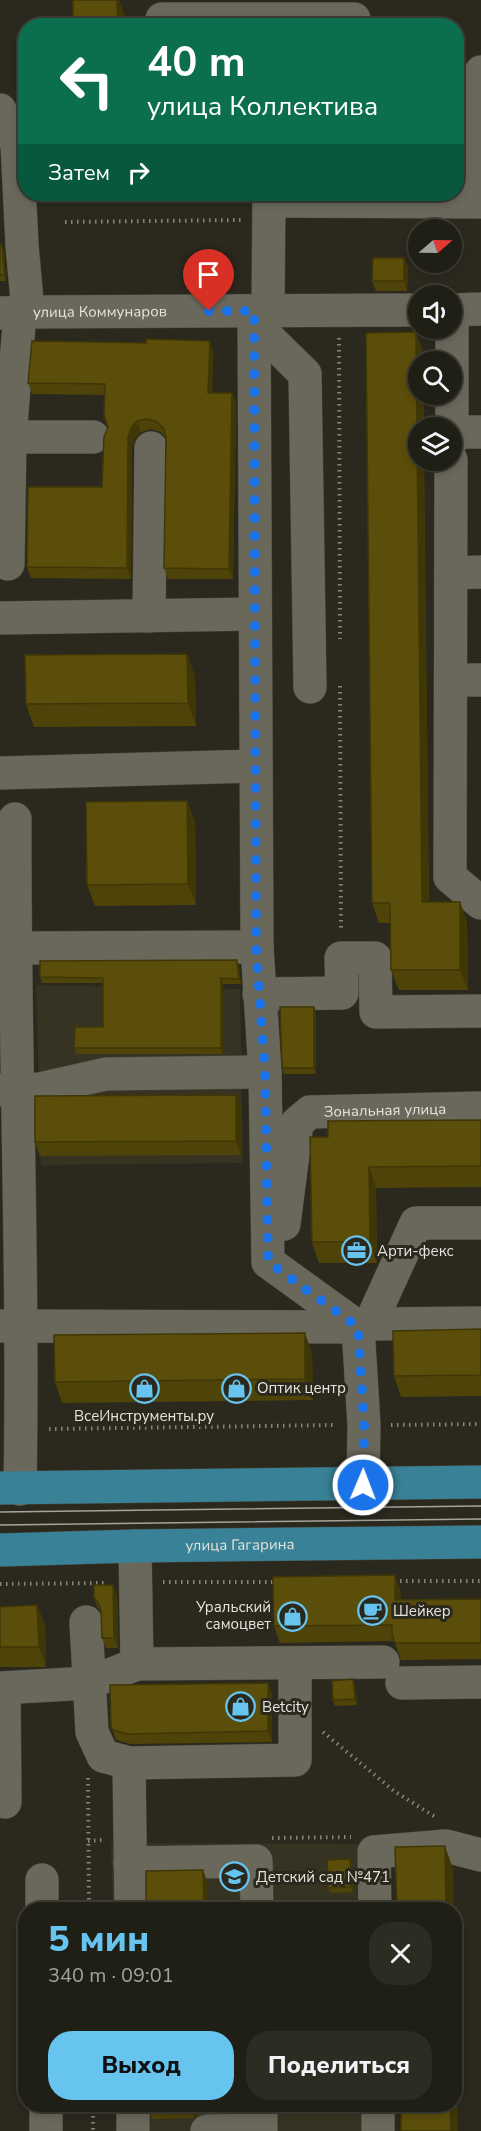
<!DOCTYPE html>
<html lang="ru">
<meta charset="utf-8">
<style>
body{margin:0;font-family:"Nunito Sans",sans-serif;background:#2d2c23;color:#f1f3f6;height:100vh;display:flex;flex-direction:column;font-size:22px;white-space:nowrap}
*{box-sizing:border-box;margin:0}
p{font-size:20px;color:#a2a2a1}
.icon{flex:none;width:33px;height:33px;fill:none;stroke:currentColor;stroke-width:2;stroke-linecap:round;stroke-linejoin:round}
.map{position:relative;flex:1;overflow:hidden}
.drawer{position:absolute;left:18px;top:1902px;width:444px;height:210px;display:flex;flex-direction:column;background:#201f16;border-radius:24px;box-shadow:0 3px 9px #0003,0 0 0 2px #3d3d35}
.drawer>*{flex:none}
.banner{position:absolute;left:18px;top:18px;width:446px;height:183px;border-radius:24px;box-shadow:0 3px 9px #0003,0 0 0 2px #3d3d35;background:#0b6e4f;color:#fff;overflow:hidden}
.needle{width:39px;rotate:70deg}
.buttons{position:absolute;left:408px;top:219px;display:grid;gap:12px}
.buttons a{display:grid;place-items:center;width:54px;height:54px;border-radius:50%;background:#201f16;box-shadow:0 3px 9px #0003,0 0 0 2px #3d3d35;font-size:30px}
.pin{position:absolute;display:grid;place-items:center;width:51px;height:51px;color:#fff;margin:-62px -26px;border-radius:50% 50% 50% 0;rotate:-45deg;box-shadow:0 0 6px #0007}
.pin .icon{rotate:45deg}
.me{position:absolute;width:66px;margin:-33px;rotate:1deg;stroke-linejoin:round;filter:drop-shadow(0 0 4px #0008)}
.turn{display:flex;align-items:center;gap:21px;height:126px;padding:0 30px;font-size:27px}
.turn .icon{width:78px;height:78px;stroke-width:2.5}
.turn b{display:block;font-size:42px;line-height:51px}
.then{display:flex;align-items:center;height:57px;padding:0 30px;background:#0003;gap:12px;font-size:22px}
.round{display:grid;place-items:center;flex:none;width:63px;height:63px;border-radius:24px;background:#2d2c23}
.overview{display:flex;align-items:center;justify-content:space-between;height:102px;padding:0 30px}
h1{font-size:36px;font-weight:800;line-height:45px;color:#66c4ef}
.primary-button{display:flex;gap:12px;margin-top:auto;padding:12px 30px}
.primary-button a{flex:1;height:69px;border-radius:24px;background:#66c4ef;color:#111;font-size:24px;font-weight:800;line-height:69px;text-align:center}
.primary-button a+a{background:#2d2c23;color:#f1f3f6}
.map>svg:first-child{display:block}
.built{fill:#373322}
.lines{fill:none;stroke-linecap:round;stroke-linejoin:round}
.minor-casing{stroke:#46443b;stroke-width:34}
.major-casing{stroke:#46443b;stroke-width:34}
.path{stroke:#87857c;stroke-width:4;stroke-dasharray:1.5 4.5;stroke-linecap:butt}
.minor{stroke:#6a675b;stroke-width:33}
.major{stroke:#388196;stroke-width:33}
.tram{stroke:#a5a39b;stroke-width:1.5}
.wall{fill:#4e4309}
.shaded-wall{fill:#403707}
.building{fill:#5b4e0a;stroke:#403707;stroke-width:1.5}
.route{stroke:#1a73e8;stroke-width:10;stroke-dasharray:0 18}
.labels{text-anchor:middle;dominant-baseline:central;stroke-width:6;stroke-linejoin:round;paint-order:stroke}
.street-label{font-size:15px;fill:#e5e3dc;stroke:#2b291e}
.poi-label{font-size:15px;fill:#e5e3dc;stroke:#2b291e;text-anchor:start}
</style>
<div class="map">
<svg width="481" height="2131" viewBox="0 0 481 2131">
<rect width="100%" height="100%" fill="#2b291e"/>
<path class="built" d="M36,985L240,989L243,1163L41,1165Z
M130,1843L357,1844L358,1909H113L111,1844Z
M117,2105H362V2131H118Z"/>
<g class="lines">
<defs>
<g id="minor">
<path d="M162,26V19H354"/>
<path d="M0,110L17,144L22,245L28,312"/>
<path d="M269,201L479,202V77L481,72"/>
<path d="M452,310L481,309"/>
<path d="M254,311L257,947L265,1072L268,1262L358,1327L364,1425L363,1485"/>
<path d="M268,311L269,194"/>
<path id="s1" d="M0,313L28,312L418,310"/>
<path d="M254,324L305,374L310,687"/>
<path d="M452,432H481"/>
<path d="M10,437H93"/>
<path d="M452,440V310"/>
<path d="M451,460L450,877L481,903"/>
<path d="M8,564L10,437L20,313"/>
<path d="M451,573L481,572"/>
<path d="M149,616L151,448"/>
<path d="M0,618L255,614"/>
<path d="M451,680H481"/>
<path d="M0,773L256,766"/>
<path d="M15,819C14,1042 24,1266 20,1489"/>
<path d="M14,948L257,947"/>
<path d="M259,994L342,993L341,958H375L376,1012L481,1011"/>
<path d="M0,1090L39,1089L106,1074L265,1072"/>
<path id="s2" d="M284,1224L297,1123L310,1112L481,1108"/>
<path d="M370,1324L416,1223H481"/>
<path d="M0,1326L358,1327L370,1324L481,1323"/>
<path d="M135,1546L137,1664"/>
<path d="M86,1622L92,1732L103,1756L129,1763L295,1760V1664"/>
<path d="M402,1683L481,1682"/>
<path d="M0,1688L89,1683L137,1664L383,1662"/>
<path d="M4,1688L5,1802"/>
<path d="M129,1763L131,1910"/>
<path d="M130,1863L256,1861L257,1910"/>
<path d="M42,1880V1910"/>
<path d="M375,1910L374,1852L446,1846L481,1855"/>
<path d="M46,2104V2131"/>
<path d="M133,2104V2131"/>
<path d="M378,2104V2131"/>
<path d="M207,2131L261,2130V2104"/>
</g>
<g id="major">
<path d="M0,1488L481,1482"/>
<path id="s3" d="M0,1550L135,1546L481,1542"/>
</g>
</defs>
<use href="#minor" class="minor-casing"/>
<use href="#major" class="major-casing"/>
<path class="path" d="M65,222L242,220
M339,338L340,639
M340,686L341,930
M391,1425L481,1424
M49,1429L335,1425
M394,1581H481
M163,1582H275
M0,1584L107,1583
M323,1732L394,1791L437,1818
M88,1778L89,1910
M272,1838L351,1837
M88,1841L102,1840
M93,2104V2131"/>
<use href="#minor" class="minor"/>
<use href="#major" class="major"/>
<path class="tram" d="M0,1512L481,1506
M0,1525L481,1519"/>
</g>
<path class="wall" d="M456,98L460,109V164H456Z
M0,245L4,250L6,281H0Z
M404,258L408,268L407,291H376L372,281Z
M416,332L423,353V362H418L424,394V428H418L424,460L429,902H460L467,922L468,990H399L391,970V923H379L372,903Z
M213,351L212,393H232L236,403L233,579H168L164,568L166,438L161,432L151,429L141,432L135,439L132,447L131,579L31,578L27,567L102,487L108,427L105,395L32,394L28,383Z
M187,654L195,677L196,726L34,727L26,704Z
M187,801L195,822L196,905L95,906L87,885Z
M239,966L241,984H223V1054H76L74,1048L103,1027V983H42L40,977Z
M314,1007L316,1012V1074H284L282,1068Z
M236,1095L241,1109V1155L40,1156L35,1142Z
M481,1120V1187L376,1188L377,1263H319L312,1242L328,1137Z
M481,1329V1396L401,1397L394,1376Z
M312,1354L313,1400L62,1403L55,1382Z
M401,1592V1600L481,1599V1659L401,1660L394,1641L280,1643L274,1626Z
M117,1596L118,1648H106L102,1638L101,1611L98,1608L94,1598Z
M37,1605L45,1625L46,1667H0V1607Z
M268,1683L272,1694V1742L131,1744L116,1740L111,1726Z
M355,1685L357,1705L335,1706L333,1700Z
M350,1859L352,1864L353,1892L330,1893L328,1888Z
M148,2104H211V2112L198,2115L194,2118L152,2119L148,2109Z"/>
<path class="shaded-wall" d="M117,0H119L126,18V26H118Z
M456,98L460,109V164L456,152Z
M2,245L4,250L6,281L4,275Z
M404,258L408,268L407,291L404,281Z
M416,332L423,353V362H418V394H424V428H418V460H424L429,922L422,902Z
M210,341L213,351L212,403L208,393Z
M232,393L236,403L233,579L229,569Z
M137,421L141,432L135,439L132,447L131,579L127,568L128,437L131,428Z
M187,654L195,677L196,726L188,703Z
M187,801L195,822L196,905L188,884Z
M460,902L467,922L468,990L460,970Z
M237,960L239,966L241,984L239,979Z
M221,978L223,984V1054L221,1048Z
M314,1007L316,1012V1074L314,1068Z
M236,1095L241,1109V1155L236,1141Z
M369,1167L376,1188L377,1263L370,1242Z
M305,1333L312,1354L313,1400L305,1379Z
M395,1575L401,1592V1617L395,1600Z
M113,1585L117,1596L118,1648L114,1638Z
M37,1605L45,1625L46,1667L39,1647Z
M353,1679L355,1685L357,1705L355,1699Z
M268,1683L272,1694V1742L268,1731Z
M445,1846L453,1869L454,1910H446Z
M350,1859L352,1864L353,1892L351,1887Z
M203,1870L207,1881L208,1910H205Z
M454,1928L458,2131H451L450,2104H454Z
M194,2104L198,2115L194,2118L190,2108Z"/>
<path class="building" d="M73,0H117L118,26H73Z
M0,245H2L4,275H0Z
M373,258H404V281H372Z
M416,332L422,902H460V970H391L390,903H372L366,333Z
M146,339L210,341L208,393H232L229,569L164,568L166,438L164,429L157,422L147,419L137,421L131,428L128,437L127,568L27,567L28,487H102L104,437L108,427L104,416L105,384L28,383L32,341L146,343Z
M187,654L188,703L26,704L25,655Z
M187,801L188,884L87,885L86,802Z
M237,960L239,979L221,978V1048H74L75,1027H103V978L40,977V961Z
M280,1007H314V1068H282Z
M236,1095V1141L35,1142V1096Z
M481,1120V1166L369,1167L370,1242H312L310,1137H328V1121Z
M481,1329V1375L394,1376L393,1331Z
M305,1333V1379L55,1382L54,1335Z
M395,1575V1600L481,1599V1643H395L392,1634V1625L274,1626L273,1577Z
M94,1585H113L114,1638H102L101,1611L98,1602L94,1598Z
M37,1605L39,1647H0V1607Z
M353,1679L355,1699L333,1700L332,1681Z
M268,1683V1731L128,1734L113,1730L111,1726L110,1685Z
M445,1846L446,1910H397L395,1847Z
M350,1859L351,1887L328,1888L327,1860Z
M203,1870L204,1908H237L238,1910H143L146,1900V1871Z
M148,2104H194L190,2108L148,2109Z
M401,2104H450L451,2131H401Z"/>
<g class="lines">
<path class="route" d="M209,311H254L256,947L265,1072L268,1262L358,1327L364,1425L363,1485"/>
</g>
<defs>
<symbol id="office-ring" viewBox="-11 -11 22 22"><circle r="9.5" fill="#2b291e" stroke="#66c4ef" stroke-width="1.5"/><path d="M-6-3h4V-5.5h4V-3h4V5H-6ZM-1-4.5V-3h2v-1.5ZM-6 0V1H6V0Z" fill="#66c4ef"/></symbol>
<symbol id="shop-ring" viewBox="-11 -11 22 22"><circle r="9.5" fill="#2b291e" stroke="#66c4ef" stroke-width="1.5"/><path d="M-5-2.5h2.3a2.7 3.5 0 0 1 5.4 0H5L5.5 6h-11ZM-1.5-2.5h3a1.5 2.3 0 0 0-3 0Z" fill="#66c4ef"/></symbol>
<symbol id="cafe-ring" viewBox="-11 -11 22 22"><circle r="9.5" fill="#2b291e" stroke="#66c4ef" stroke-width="1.5"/><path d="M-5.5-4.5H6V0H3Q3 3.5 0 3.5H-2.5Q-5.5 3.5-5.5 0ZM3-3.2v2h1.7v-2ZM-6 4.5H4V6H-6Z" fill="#66c4ef"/></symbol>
<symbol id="school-ring" viewBox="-11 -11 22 22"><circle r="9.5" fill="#2b291e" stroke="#66c4ef" stroke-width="1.5"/><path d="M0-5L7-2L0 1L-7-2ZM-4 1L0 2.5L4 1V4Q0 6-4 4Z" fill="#66c4ef"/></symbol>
</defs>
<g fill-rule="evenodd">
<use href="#office-ring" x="340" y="1234" width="33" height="33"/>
<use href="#shop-ring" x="220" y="1372" width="33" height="33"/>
<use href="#shop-ring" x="128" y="1372" width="33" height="33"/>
<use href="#cafe-ring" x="356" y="1594" width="33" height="33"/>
<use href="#shop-ring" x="276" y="1600" width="33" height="33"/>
<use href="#shop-ring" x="224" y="1690" width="33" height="33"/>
<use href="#school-ring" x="218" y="1860" width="33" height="33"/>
</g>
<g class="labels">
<g class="street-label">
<text stroke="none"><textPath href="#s1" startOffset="100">улица Коммунаров</textPath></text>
<text stroke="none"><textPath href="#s2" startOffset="194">Зональная улица</textPath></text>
<text stroke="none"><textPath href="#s3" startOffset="240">улица Гагарина</textPath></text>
</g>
<g class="poi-label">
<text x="377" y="1251">Арти-фекс</text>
<text x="257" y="1388">Оптик центр</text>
<text x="144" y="1416" text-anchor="middle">ВсеИнструменты.ру</text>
<text x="271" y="1607" text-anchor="end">Уральский<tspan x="271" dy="17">самоцвет</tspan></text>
<text x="393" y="1611">Шейкер</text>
<text x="262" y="1707">Betcity</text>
<text x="256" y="1877">Детский сад №471</text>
</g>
</g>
</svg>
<div class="buttons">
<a><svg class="needle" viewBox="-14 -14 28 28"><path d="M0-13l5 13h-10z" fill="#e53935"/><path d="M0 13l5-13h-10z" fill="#a2a2a1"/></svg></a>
<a><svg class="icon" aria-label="sound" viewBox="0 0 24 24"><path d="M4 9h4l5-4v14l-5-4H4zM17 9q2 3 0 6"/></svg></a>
<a><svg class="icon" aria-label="search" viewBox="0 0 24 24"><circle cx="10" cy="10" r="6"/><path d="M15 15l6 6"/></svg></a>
<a><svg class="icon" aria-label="layers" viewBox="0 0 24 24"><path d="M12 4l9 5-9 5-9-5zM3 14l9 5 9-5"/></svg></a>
</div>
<div class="pin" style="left:209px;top:311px;background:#d93025"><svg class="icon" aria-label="arrive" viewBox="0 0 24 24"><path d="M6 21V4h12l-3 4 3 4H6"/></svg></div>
<svg class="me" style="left:363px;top:1485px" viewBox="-20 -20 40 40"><circle r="17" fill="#1a73e8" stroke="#fff" stroke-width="3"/><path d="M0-11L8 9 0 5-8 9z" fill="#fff"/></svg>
<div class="banner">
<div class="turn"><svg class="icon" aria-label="left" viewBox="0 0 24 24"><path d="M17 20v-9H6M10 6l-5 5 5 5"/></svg><div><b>40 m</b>улица Коллектива</div></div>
<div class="then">Затем<svg class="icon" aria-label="right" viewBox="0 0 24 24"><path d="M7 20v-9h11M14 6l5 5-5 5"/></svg></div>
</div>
<section class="drawer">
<div class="overview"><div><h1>5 мин</h1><p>340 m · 09:01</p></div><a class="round"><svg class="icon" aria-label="close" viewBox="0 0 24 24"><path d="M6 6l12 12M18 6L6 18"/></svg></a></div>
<div class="primary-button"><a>Выход</a><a>Поделиться</a></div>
</section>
</div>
